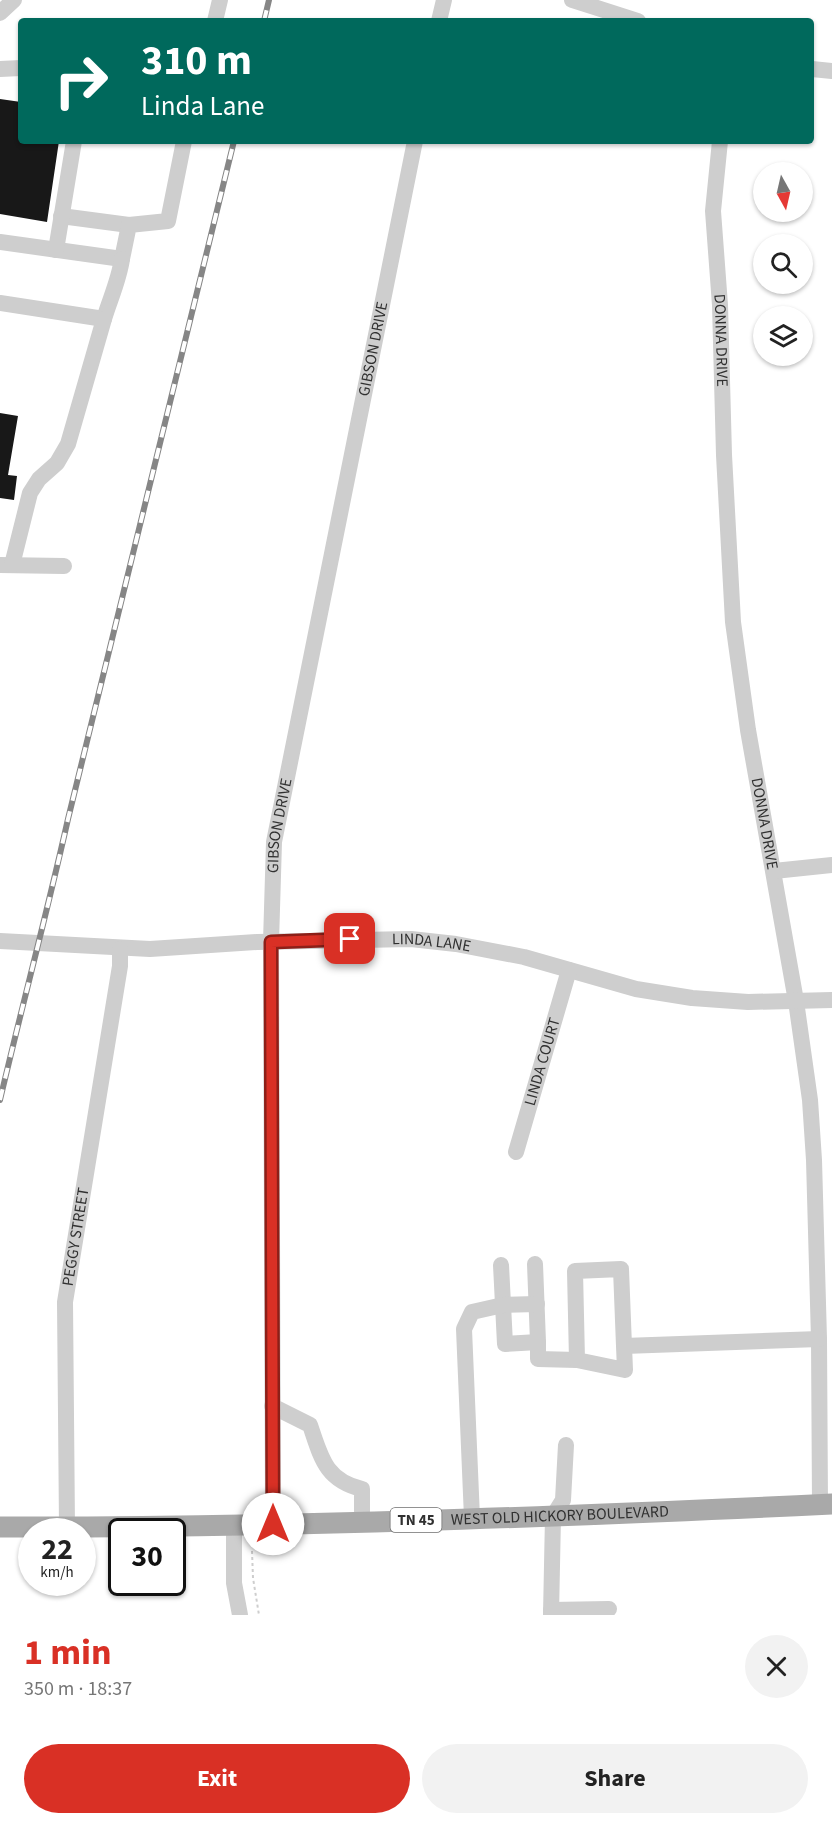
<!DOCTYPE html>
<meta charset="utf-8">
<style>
body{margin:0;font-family:"Source Sans 3",sans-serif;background:#f2f2f2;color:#222;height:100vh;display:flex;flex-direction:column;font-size:22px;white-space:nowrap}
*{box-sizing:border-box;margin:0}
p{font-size:20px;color:#767676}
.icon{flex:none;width:33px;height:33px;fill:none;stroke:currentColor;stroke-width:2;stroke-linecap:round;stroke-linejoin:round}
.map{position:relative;height:1615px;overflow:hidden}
.details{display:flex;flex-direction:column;background:#fff;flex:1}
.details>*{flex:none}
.guide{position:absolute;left:18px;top:18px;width:796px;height:126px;border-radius:6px;box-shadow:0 2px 4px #0004;background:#00695c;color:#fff;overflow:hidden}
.needle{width:39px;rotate:172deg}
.buttons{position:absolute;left:753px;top:162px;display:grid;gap:12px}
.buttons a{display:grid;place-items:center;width:60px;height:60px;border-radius:50%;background:#fff;box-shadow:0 2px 4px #0004;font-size:30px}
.speed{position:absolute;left:18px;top:1518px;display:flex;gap:12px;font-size:30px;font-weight:700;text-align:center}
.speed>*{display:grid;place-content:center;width:78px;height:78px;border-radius:50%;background:#fff;box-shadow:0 2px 4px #0004;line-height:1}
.speed small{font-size:15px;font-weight:400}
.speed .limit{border:3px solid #111;border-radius:9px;background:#fff;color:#111}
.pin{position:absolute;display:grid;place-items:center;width:51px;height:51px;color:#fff;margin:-26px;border-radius:12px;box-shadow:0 3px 9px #0006}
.me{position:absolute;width:66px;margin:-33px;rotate:0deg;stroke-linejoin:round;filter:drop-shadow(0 0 4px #0008)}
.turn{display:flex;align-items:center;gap:21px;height:126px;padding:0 24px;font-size:27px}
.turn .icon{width:78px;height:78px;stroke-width:2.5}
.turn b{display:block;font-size:42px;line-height:51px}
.round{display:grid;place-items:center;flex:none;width:63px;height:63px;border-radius:32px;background:#f2f2f2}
.overview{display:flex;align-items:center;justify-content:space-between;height:102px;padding:0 24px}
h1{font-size:36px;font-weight:700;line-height:45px;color:#d93025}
.cta{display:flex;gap:12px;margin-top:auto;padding:12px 24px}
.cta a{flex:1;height:69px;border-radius:36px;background:#d93025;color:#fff;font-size:24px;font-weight:700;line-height:69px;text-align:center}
.cta a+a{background:#f2f2f2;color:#222}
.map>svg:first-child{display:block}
.building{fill:#181818}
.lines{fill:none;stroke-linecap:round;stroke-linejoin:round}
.path{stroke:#cecece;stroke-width:2;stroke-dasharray:3 3;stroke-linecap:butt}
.minor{stroke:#cecece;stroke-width:16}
.major{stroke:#a9a9a9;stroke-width:21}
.rail-casing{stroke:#868686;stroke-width:6}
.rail{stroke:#fff;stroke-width:4;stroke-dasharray:11;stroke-linecap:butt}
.route-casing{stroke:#8d1f18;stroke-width:15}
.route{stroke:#d93025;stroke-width:10}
.labels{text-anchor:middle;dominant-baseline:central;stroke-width:6;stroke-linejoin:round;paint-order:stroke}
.shield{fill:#fff;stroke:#6f6f6f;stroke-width:1.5}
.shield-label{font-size:15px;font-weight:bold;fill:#313131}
.street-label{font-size:16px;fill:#313131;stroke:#fff}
</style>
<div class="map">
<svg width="832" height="1615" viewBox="0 0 832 1615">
<rect width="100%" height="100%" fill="#fff"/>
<path class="building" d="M0,99L21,102V141H59L47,222L0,214Z
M0,413L18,416L8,475L17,476L14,500L0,498Z"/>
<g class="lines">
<path class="path" d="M252,1551L253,1578L259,1615"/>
<g class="minor">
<path d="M572,0L638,21"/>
<path d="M0,13L14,0"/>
<path d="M215,21L220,0"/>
<path d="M439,21L444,0"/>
<path d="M0,69L21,68"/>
<path d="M812,69L832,71"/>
<path id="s1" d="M720,141L713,211L720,305L724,455L733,622L748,730L796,1001L810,1100L814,1160L819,1339L820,1505"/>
<path d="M61,216L129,225"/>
<path d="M0,242L122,259L129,225L168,221L184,141"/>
<path d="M56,250L74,141"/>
<path d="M0,303L104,319C110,299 119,280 122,259"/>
<path d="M0,565L64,566"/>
<path d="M12,565L30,493L39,479L57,463L68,444L104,319"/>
<path d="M774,871L832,865"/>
<path id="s2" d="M0,941L150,949L257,942L411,939L456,944L524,957L636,989L692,998L748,1002L832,1000"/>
<path id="s3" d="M516,1152L569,970"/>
<path d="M535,1264L538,1342"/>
<path d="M501,1265L505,1344L538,1342V1359L577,1360"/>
<path d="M624,1346L625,1370L577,1360L575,1271L621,1269L624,1346L819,1339"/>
<path d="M272,1406L310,1425C321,1457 325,1480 362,1489V1521"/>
<path d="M472,1518L464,1329L472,1312L503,1305L537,1304"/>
<path id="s4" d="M273,1524L271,942L274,842L415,141"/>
<path d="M234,1525V1583L240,1615"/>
<path id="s5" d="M67,1527L65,1302L120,966V949"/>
<path d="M551,1610L609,1609"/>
<path d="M551,1615L553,1516L563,1500L566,1445"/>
</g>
<path class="major" id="s6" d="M0,1527C277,1528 555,1517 832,1504"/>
<defs>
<path id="rail" d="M264,21L269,0
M0,1100C22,1006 47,913 68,819L234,141"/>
</defs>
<use href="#rail" class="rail-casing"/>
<use href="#rail" class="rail"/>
</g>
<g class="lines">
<defs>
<path id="route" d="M273,1524L271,942L350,939"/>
</defs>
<use href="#route" class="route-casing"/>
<use href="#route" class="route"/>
</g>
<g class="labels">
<rect class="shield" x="390.5" y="1508" width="51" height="24" rx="4.5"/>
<g class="shield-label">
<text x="416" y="1520">TN 45</text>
</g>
<g class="street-label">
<text stroke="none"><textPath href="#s1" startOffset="200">DONNA DRIVE</textPath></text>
<text stroke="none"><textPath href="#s4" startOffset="1185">GIBSON DRIVE</textPath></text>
<text stroke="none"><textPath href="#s1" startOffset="686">DONNA DRIVE</textPath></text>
<text stroke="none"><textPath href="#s4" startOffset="699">GIBSON DRIVE</textPath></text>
<text stroke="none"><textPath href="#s2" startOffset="432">LINDA LANE</textPath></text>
<text stroke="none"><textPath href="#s3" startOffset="94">LINDA COURT</textPath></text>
<text stroke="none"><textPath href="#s5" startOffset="291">PEGGY STREET</textPath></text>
<text stroke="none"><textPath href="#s6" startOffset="560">WEST OLD HICKORY BOULEVARD</textPath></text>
</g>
</g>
</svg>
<div class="buttons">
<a><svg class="needle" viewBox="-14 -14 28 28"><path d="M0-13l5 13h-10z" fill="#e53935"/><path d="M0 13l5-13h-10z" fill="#767676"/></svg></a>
<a><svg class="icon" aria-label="search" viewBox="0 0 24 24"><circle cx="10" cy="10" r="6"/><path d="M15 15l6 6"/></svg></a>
<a><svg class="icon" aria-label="layers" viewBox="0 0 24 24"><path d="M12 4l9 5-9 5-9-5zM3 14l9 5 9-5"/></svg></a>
</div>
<div class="speed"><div>22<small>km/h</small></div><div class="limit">30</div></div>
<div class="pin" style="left:350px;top:939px;background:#d93025"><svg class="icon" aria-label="arrive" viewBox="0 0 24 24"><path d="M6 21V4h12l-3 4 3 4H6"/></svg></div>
<svg class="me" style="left:273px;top:1524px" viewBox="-20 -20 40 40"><circle r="19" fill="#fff"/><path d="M0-13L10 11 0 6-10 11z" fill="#d93025"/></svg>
<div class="guide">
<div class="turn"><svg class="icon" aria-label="right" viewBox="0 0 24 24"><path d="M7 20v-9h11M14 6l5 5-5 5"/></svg><div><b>310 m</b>Linda Lane</div></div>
</div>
</div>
<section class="details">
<div class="overview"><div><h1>1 min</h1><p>350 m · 18:37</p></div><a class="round"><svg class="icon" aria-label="close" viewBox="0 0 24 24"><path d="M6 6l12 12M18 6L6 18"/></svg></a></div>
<div class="cta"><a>Exit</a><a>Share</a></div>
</section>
